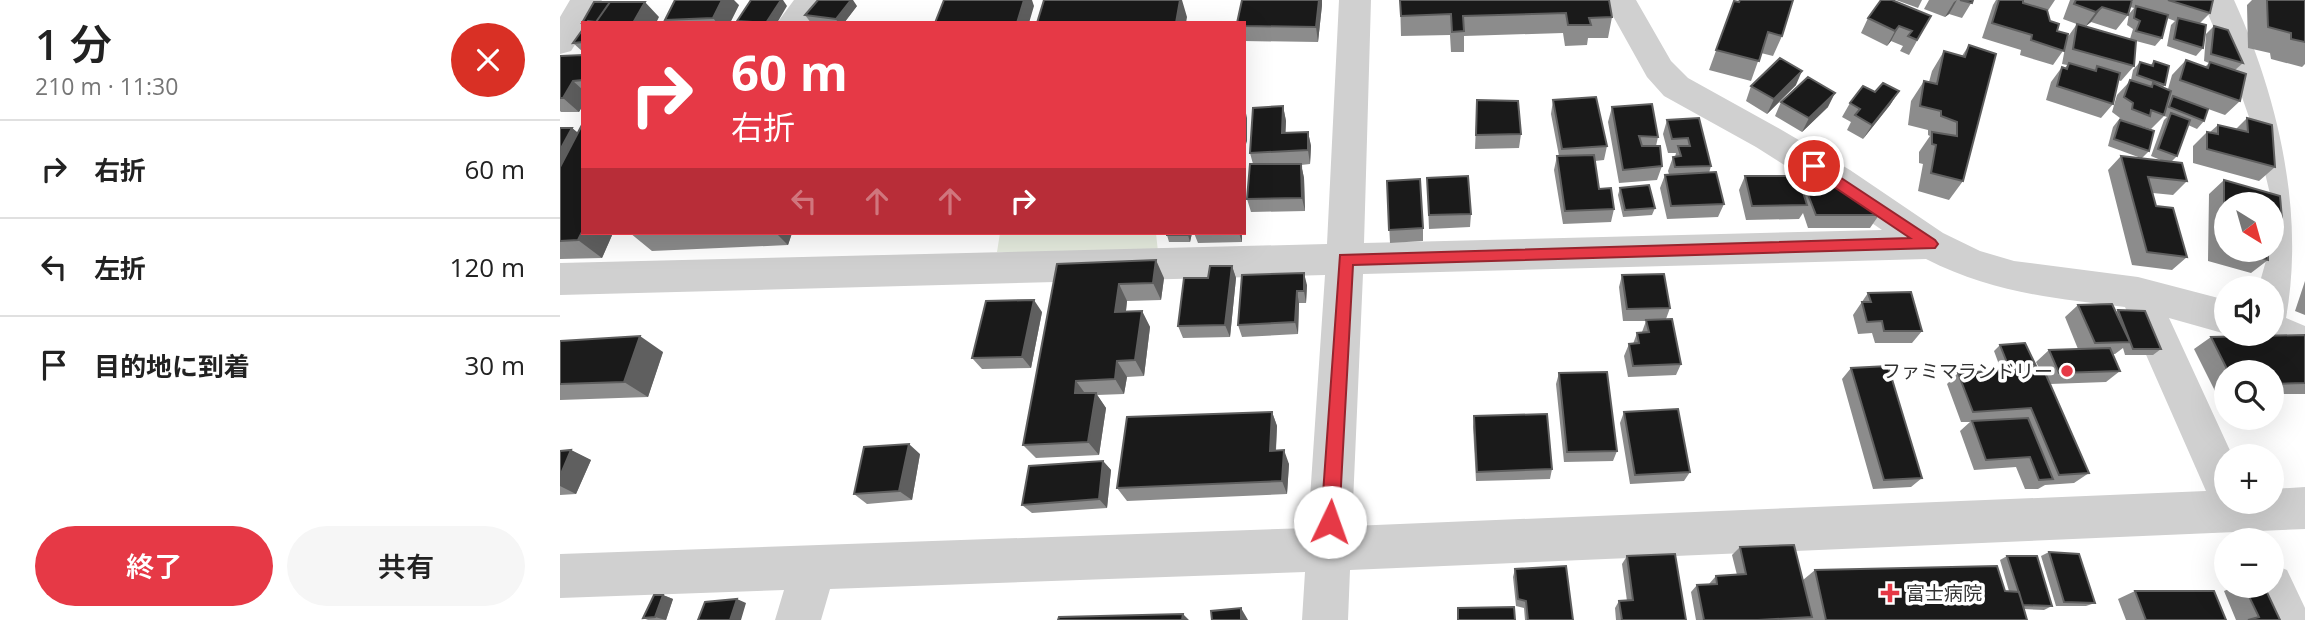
<!DOCTYPE html>
<html lang="ja">
<meta charset="utf-8">
<style>
body{margin:0;font-family:"Open Sans","Noto Sans JP",sans-serif;background:#f6f6f6;color:#222;height:100vh;display:flex;flex-direction:column;font-size:26px;white-space:nowrap}
*{box-sizing:border-box;margin:0}
p{font-size:23px;color:#767676}
.icon{flex:none;width:38px;height:38px;fill:none;stroke:currentColor;stroke-width:2;stroke-linecap:round;stroke-linejoin:round}
.map{position:relative;flex:1;overflow:hidden}
.side{display:flex;flex-direction:column;background:#fff;width:560px}
.side>*{flex:none}
.guide{position:absolute;left:21px;top:21px;width:665px;height:214px;border-radius:0px;box-shadow:0 7px 28px #0002;background:#e63946;color:#fff;overflow:hidden}
.needle{width:46px;rotate:143deg}
.controls{position:absolute;left:1654px;top:192px;display:grid;gap:14px}
.controls a{display:grid;place-items:center;width:70px;height:70px;border-radius:50%;background:#fff;box-shadow:0 7px 28px #0002;font-size:35px}
.pin{position:absolute;display:grid;place-items:center;width:60px;height:60px;color:#fff;margin:-30px;border:4px solid #fff;border-radius:50%;box-shadow:0 2px 7px #0007}
.me{position:absolute;width:77px;margin:-38px;rotate:3deg;stroke-linejoin:round;filter:drop-shadow(0 0 5px #0008)}
.turn{display:flex;align-items:center;gap:24px;height:147px;padding:0 35px;font-size:32px}
.turn .icon{width:91px;height:91px;stroke-width:2.5}
.turn b{display:block;font-size:49px;line-height:60px}
.lanes{display:flex;align-items:center;height:66px;padding:0 35px;background:#0003;justify-content:center;gap:35px;direction:ltr}
.lanes .off{opacity:.35}
.round{display:grid;place-items:center;flex:none;width:74px;height:74px;border-radius:37px;background:#f6f6f6}
.overview{display:flex;align-items:center;justify-content:space-between;height:119px;padding:0 35px}
h1{font-size:42px;font-weight:600;line-height:52px}
.button{display:flex;gap:14px;margin-top:auto;padding:14px 35px}
.button a{flex:1;height:80px;border-radius:42px;background:#e63946;color:#fff;font-size:28px;font-weight:600;line-height:80px;text-align:center}
.button a+a{background:#f6f6f6;color:#222}
ul{padding:0;list-style:none}
li{display:flex;align-items:center;gap:21px;height:98px;padding:0 35px;border-top:2px solid #e0e0e0}
li div{flex:1}
li b{display:block;font-size:26px}
li em{font-style:normal}
main{display:flex;flex:1;min-height:0}
.map>svg:first-child{display:block}
.green{fill:#e6ecdf}
.lines{fill:none;stroke-linecap:round;stroke-linejoin:round}
.minor{fill:#d0d0d0;fill-rule:evenodd}
.wall{fill:#8c8c8c;fill-rule:evenodd}
.shaded-wall{fill:#5f5f5f}
.building{fill:#1a1a1a;stroke:#5f5f5f;stroke-width:2}
.route{fill:#e63946;stroke:#96252e;stroke-width:2}
.poi-dot{fill:#e63946;stroke:#fff;stroke-width:2.5}
.labels{text-anchor:middle;dominant-baseline:central;stroke-width:7;stroke-linejoin:round;paint-order:stroke}
.poi-label{font-size:19px;fill:#333;stroke:#fff;text-anchor:end}
</style>
<main>
<section class="side">
<div class="overview"><div><h1>1 分</h1><p>210 m · 11:30</p></div><a class="round" style="background:#d93025;color:#fff"><svg class="icon" aria-label="close" viewBox="0 0 24 24"><path d="M6 6l12 12M18 6L6 18"/></svg></a></div>
<ul>
<li><svg class="icon" aria-label="right" viewBox="0 0 24 24"><path d="M7 20v-9h11M14 6l5 5-5 5"/></svg><div><b>右折</b></div><em>60 m</em></li>
<li><svg class="icon" aria-label="left" viewBox="0 0 24 24"><path d="M17 20v-9H6M10 6l-5 5 5 5"/></svg><div><b>左折</b></div><em>120 m</em></li>
<li><svg class="icon" aria-label="arrive" viewBox="0 0 24 24"><path d="M6 21V4h12l-3 4 3 4H6"/></svg><div><b>目的地に到着</b></div><em>30 m</em></li>
</ul>
<div class="button"><a>終了</a><a>共有</a></div>
</section>
<div class="map">
<svg width="1745" height="620" viewBox="0 0 1745 620">
<rect width="100%" height="100%" fill="#fff"/>
<path class="green" d="M440,233H596L598,252H437Z"/>
<g class="lines">
<path class="minor" d="M10,0H42L28,23H23V32L11,51L0,54V17Z
M234,0H267L250,23H217Z
M779,0H811L804,243L1322,230L1264,190L1196,147L1104,96L1087,77L1044,0H1076L1111,61L1128,78L1220,129L1290,170L1383,233L1420,251L1454,261L1578,277L1666,300V334L1609,318L1673,457H1666V502H1712V489L1745,487V529L790,570L788,620H742L745,572L270,589L261,620H215L224,590L0,598V554L748,528L765,275L0,295V263L767,244ZM1366,259C1433,293 1492,298 1565,307L1646,491L792,526L803,274Z
M1642,0H1674C1718,97 1745,212 1726,318L1745,326V361L1698,342L1695,334H1712V289H1698L1709,250H1712L1711,198L1697,140L1676,80Z
M1712,564L1727,570L1745,608V620H1703L1689,586H1712Z"/>
</g>
<path class="wall" d="M840,0H1049L1052,17L1048,38H1028L1027,45L1005,46L1003,33L904,36V52H891L890,35L841,36Z
M1336,0H1362L1358,8Z
M1369,0H1413L1402,18L1389,14L1385,17L1364,9Z
M1436,0H1495L1487,12L1490,21L1497,31L1507,38L1517,24L1522,26L1503,19L1510,0H1572L1568,15L1556,30L1531,22L1525,26L1570,39L1573,29L1567,25L1569,14L1574,8L1570,7L1573,0H1653L1650,13L1640,23L1643,48L1636,56L1607,46L1611,25L1615,21L1607,18L1602,38L1595,46L1576,41L1574,66L1561,81L1558,80L1553,104L1541,118L1486,100L1491,82L1502,67L1505,68L1507,65L1502,64L1505,48L1493,65L1460,55L1461,50L1422,38L1433,5Z
M1692,0H1745V64L1742,67L1711,59L1710,53L1688,48L1687,5Z
M1174,1L1222,36L1213,56L1201,53L1191,81L1149,70Z
M179,5L170,23H108L105,20Z
M762,5L758,42L684,41V23Z
M297,6L284,23H251L245,15Z
M1371,16L1349,55L1340,51L1343,46L1331,41L1327,46L1301,33L1308,18Z
M1654,26L1683,63L1675,70L1680,101L1665,115L1637,105L1644,121L1637,129L1628,125L1617,156L1611,162L1627,181L1613,195L1593,193L1596,206L1627,257L1612,270L1572,265L1548,170L1561,156L1581,158L1548,146L1553,127L1560,118L1552,112L1557,95L1571,80L1573,70L1580,62L1590,66L1594,61L1605,85L1603,87L1608,89L1612,75L1626,60L1645,67L1649,63L1644,61L1646,34ZM1604,116L1607,117L1604,120L1591,156L1603,161L1582,158L1589,151L1580,126H1581L1591,129Z
M23,29V52L13,43Z
M1409,45L1403,181L1389,200L1358,191L1363,164L1359,163V152L1370,136L1368,135V130L1348,125L1351,101L1364,81L1369,82L1372,71L1384,51L1402,56Z
M23,55V105L19,112H1L0,111V56Z
M1236,85L1207,114L1186,101L1191,86Z
M1339,91L1330,105L1303,139L1287,130L1291,122L1282,117L1290,103L1315,92Z
M917,100L961,134L959,148L915,149Z
M993,100L1047,146L1044,160L1035,161L1039,189L1054,209L1051,222L1003,224L994,170L997,156H999L991,114Z
M1221,102L1268,107L1242,132L1215,116Z
M723,106L726,121L725,133L748,132L751,146L750,164L741,165L744,178L745,211L691,212L687,199L693,164L690,153Z
M1052,107L1098,137L1096,146L1102,166L1097,180L1059,183L1048,122Z
M1139,118L1151,166L1149,173L1164,204L1158,217L1107,219L1100,188L1105,175L1109,174L1108,171L1113,157H1115L1116,153H1108L1103,134L1107,120Z
M1687,118L1715,167L1699,181L1633,163V146L1647,132H1650L1658,125L1676,129Z
M0,128H12L18,133L23,233H53L42,258L0,259Z
M1185,176L1243,192L1245,187L1319,215L1310,228H1248L1243,213L1239,219L1186,220L1179,190Z
M867,178L911,214L910,227L869,229Z
M1664,180L1720,196L1722,219L1712,228V205H1666V250H1708V260L1691,273L1648,261L1649,194Z
M827,181L863,228V241L830,243Z
M1060,188L1095,208L1092,215L1063,217L1058,195Z
M70,233H232L228,245L92,251Z
M632,233L630,242H609L607,235Z
M634,233H682V242L638,243Z
M497,264L604,278L601,300L567,301L566,311H582L590,327L584,376L567,377L564,394L537,395L546,408L539,455L476,458L463,445Z
M672,266L676,278L670,337L623,338L618,326L648,278Z
M1062,275L1110,308L1106,319L1121,364L1116,375L1068,377L1064,356L1069,344H1073L1077,333L1082,332L1086,321H1063L1059,287Z
M1745,281V315L1735,311Z
M747,285L746,303H739L738,334L682,337L678,325Z
M1308,293L1362,331L1352,343H1315L1312,333L1298,334L1293,315Z
M1518,305L1556,312L1558,310L1601,349L1593,355H1565L1563,348L1555,354H1553L1560,371L1546,382L1490,384L1529,473L1514,483L1485,485L1478,489H1465L1456,467L1414,470L1400,431L1410,422H1401L1387,384L1398,373L1441,370L1434,351L1440,345L1476,366L1473,369L1479,368L1476,362L1489,350L1518,349L1505,317Z
M482,312L471,368L422,369L412,358Z
M1745,335V394H1712V373H1666V395H1657L1634,349L1651,337Z
M0,341L103,352L88,397L0,400Z
M1291,368L1362,478L1351,487L1313,489L1282,379Z
M999,373L1057,451L1053,461L1004,462L996,384Z
M712,412L717,426L716,451L729,464L727,494L567,501L557,488Z
M1064,412L1130,472L1124,481L1070,484L1060,423Z
M914,416L992,469L990,479L916,481L913,427Z
M11,450L31,460L16,494L0,495V451Z
M360,454L352,500L307,504L294,494Z
M543,461L551,470L547,508L472,513L462,505Z
M1180,547L1243,580L1255,570L1449,591L1440,560L1447,556L1492,606L1484,610L1464,609L1467,620H1136L1131,592L1137,585L1149,584L1156,576L1177,575L1172,555Z
M1489,552L1535,603L1526,606H1496L1481,556Z
M1067,556L1126,620H1056L1055,608L1059,601H1067L1062,564Z
M955,569L1013,620H965L964,608L956,606L953,577Z
M1676,586H1704L1720,620H1676L1664,591Z
M1575,591L1666,620H1566L1558,599Z
M103,595L113,599L106,620H88L83,618Z"/>
<path class="shaded-wall" d="M162,0H174L179,5L170,23H157L153,18Z
M221,0H223L227,6L217,23H206Z
M291,0H293L297,6L284,23H278L276,19Z
M464,0H472L474,6L469,23H457Z
M620,0H622L627,17L626,23H616Z
M759,0H762V5L758,42L756,27Z
M1397,0L1389,14L1385,17L1394,2Z
M85,2L99,17L96,23H73Z
M1542,7L1531,22L1525,27L1536,12Z
M1339,26L1331,41L1327,46L1335,31Z
M1242,71L1236,85L1207,114L1214,99Z
M13,81L23,90V105L19,112L3,98Z
M1339,91L1330,105L1303,139L1312,125Z
M1275,93L1268,107L1242,132L1249,118Z
M684,104L687,118V144L684,135Z
M723,106L726,121L725,147L722,133Z
M12,128L23,137L0,176V150Z
M748,132L751,146L750,164L748,150Z
M741,164L744,178L745,211L742,198Z
M23,230V233H53L42,258L18,240Z
M216,233H232L228,245Z
M628,233H632L630,242L628,235Z
M679,233H682V242Z
M596,260L604,278L601,300L593,283Z
M672,266L676,278L670,337L665,325Z
M744,273L747,285L746,303L744,291Z
M559,284L567,301L564,328L555,312Z
M737,291L739,303L738,334L735,322Z
M474,300L482,312L471,368L462,357Z
M582,311L590,327L584,376L575,360Z
M80,336L103,352L88,397L64,382Z
M557,361L567,377L564,394L555,379Z
M516,381L527,396L515,393Z
M536,393L546,408L539,455L528,442Z
M712,412L717,426L715,464L710,451Z
M349,444L360,454L352,500L339,491Z
M11,450L31,460L16,494L0,486V476Z
M724,450L729,464L727,494L722,481Z
M543,461L551,470L547,508L539,499Z
M103,595L113,599L106,620L95,617Z
M177,599L186,603L181,620H170Z
M681,608L688,620H681Z
M623,614L629,620H622Z"/>
<path class="building" d="M115,0H162L153,18L105,20Z
M191,0H221L206,23L177,21Z
M258,0H291L276,19L245,15Z
M384,0H464L457,23H375Z
M484,0H620L616,23H477Z
M682,0H759L756,27L684,26V23H677Z
M840,0H1049L1052,17L1029,18L1031,25H1008L1006,13L903,16L904,31L892,32L891,14L841,16Z
M1180,0H1233L1222,36L1208,32L1199,61L1156,50L1174,1L1179,2Z
M1321,0H1332L1371,16L1357,40L1348,36L1352,31L1339,26L1335,31L1308,18Z
M1400,0H1413L1412,3Z
M1439,0H1463V3L1487,10L1490,21L1499,24L1497,31L1508,34L1504,51L1471,40L1472,35L1432,23Z
M1516,0H1572L1568,15L1542,7L1536,12L1514,4Z
M1608,0H1653L1650,13Z
M1707,0H1745V42L1731,39V33L1708,27Z
M34,2H54H50L36,22L28,21L27,23H22Z
M50,2H85L73,23H27L28,21L36,22Z
M1576,6L1608,15L1602,38L1576,31L1580,21L1574,18Z
M1618,18L1646,25L1643,48L1614,39Z
M1517,24L1576,41L1574,66L1513,49Z
M1654,26L1668,30L1683,63L1651,54Z
M23,29V42L13,43Z
M1409,45L1436,54L1403,181L1371,173L1376,145L1372,144V132L1397,136V122L1381,116V111L1360,106L1364,81L1377,84L1384,51L1405,57Z
M23,55V80L13,81L3,98H0V56Z
M1220,58L1242,71L1214,99L1191,86Z
M1626,60L1648,68L1650,62L1686,74L1680,101L1620,80Z
M1594,61L1609,66L1605,85L1577,75L1580,62L1593,66Z
M1509,63L1536,71L1537,66L1560,73L1553,104L1497,86L1502,67L1507,69Z
M1248,77L1275,93L1249,118L1221,102Z
M1570,80L1592,87L1593,83L1611,91L1604,115L1591,110L1590,116L1572,109L1573,103L1564,97Z
M1323,83L1339,91L1312,125L1295,115L1300,109L1290,103L1303,86L1315,92Z
M1613,96L1648,109L1644,121L1609,107Z
M1036,97L1047,146L1002,149L993,100Z
M917,100L958,101L961,134L916,135Z
M1092,104L1098,137L1079,136L1082,146H1100L1102,166L1063,170L1052,107Z
M723,106L722,133L748,132V150L690,153L693,108Z
M1611,113L1630,120L1617,156L1598,149Z
M1139,118L1151,166L1115,167L1113,157L1121,156L1118,146H1130L1128,138L1112,139L1107,120Z
M1687,118L1712,125L1715,167L1647,149V132L1658,134V125L1688,132Z
M1560,120L1594,131L1589,151L1554,139Z
M23,123V230L18,240L0,241V167Z
M0,128H12L0,150Z
M1034,155L1039,189L1051,188L1054,209L1005,211L997,156Z
M1561,156L1622,163L1627,181L1588,177L1596,206L1613,208L1627,257L1587,252Z
M690,164H741L742,198L687,199Z
M1156,172L1164,204L1111,206L1105,175Z
M908,176L911,214L869,215L867,178Z
M1185,176H1238L1247,205L1192,206Z
M860,179L863,228L829,230L827,181Z
M1664,180L1720,196L1722,219L1712,216V205H1666V248H1664Z
M1089,185L1095,208L1065,210L1060,188Z
M1289,185L1311,199L1319,215H1256L1245,187Z
M607,233H628V235H607Z
M1672,250H1708V260Z
M596,260L593,283L559,284L555,312L582,311L575,360L557,361L555,379L516,381L515,393H536L528,442L463,445L497,264Z
M650,266H672L665,325L618,326L624,278H648Z
M744,273V291H737L735,322L678,325L682,275Z
M1104,274L1110,308L1067,309L1062,275Z
M1351,292L1362,331H1324L1322,321L1307,322L1302,302H1311L1308,293Z
M474,300L462,357L412,358L426,301Z
M1552,304L1570,342L1535,343L1518,305Z
M1558,310L1585,311L1601,349H1573Z
M1112,319L1121,364L1073,366L1069,344L1079,343L1077,333L1089,332L1086,320Z
M1745,335V383L1712,384V373H1669L1651,337Z
M80,336L64,382L0,384V341Z
M1465,343L1476,366L1448,365L1440,345Z
M1550,348L1560,371L1499,373L1489,350Z
M1328,366L1362,478L1324,480L1291,368Z
M1483,368L1529,473L1499,475L1471,408L1413,412L1398,373Z
M1047,372L1057,451L1007,452L999,373Z
M1118,409L1130,472L1075,475L1064,412Z
M712,412L710,451L724,450L722,481L557,488L567,417Z
M987,414L992,469L917,472L914,416Z
M1468,418L1493,479L1479,480L1470,457L1426,460L1412,421Z
M349,444L339,491L294,494L304,447Z
M11,450L0,476V451Z
M543,461L539,499L462,505L469,466Z
M1234,545L1252,617L1198,620H1144L1137,585L1157,584L1156,576L1186,574L1180,547Z
M1489,552L1519,554L1535,603L1504,602Z
M1115,554L1126,620H1062L1059,601L1073,600L1067,556Z
M1447,556H1477L1492,606L1463,605Z
M1006,566L1013,620H968L966,601L958,599L955,569Z
M1437,566L1445,591L1459,592L1467,620H1266L1255,570Z
M1684,586H1704L1720,620H1688L1699,617Z
M1575,591H1654L1666,620H1586Z
M94,595H103L95,617L83,618Z
M177,599L170,620H138L145,602Z
M954,607L955,620H898V608Z
M681,608V620H652L651,611Z
M623,614L622,620H498L499,617Z"/>
<path class="route" d="M1254,160L1375,240L1378,244L1375,248L793,265L779,522L776,529L770,531L764,529L761,522L780,255L1350,238L1249,170L1247,166L1249,162Z"/>
<g class="poi-dot">
<circle cx="1507" cy="371" r="7"/>
<path d="M1326.5 582.5h7v7h7v7h-7v7h-7v-7h-7v-7h7z"/>
</g>
<g class="labels">
<g class="poi-label">
<text x="1493" y="371">ファミマランドリー</text>
<text x="1346" y="593" text-anchor="start">富士病院</text>
</g>
</g>
</svg>
<div class="controls">
<a><svg class="needle" viewBox="-14 -14 28 28"><path d="M0-13l5 13h-10z" fill="#e53935"/><path d="M0 13l5-13h-10z" fill="#767676"/></svg></a>
<a><svg class="icon" aria-label="sound" viewBox="0 0 24 24"><path d="M4 9h4l5-4v14l-5-4H4zM17 9q2 3 0 6"/></svg></a>
<a><svg class="icon" aria-label="search" viewBox="0 0 24 24"><circle cx="10" cy="10" r="6"/><path d="M15 15l6 6"/></svg></a>
<a>+</a>
<a>−</a>
</div>
<div class="pin" style="left:1254px;top:166px;background:#d93025"><svg class="icon" aria-label="arrive" viewBox="0 0 24 24"><path d="M6 21V4h12l-3 4 3 4H6"/></svg></div>
<svg class="me" style="left:770px;top:522px" viewBox="-20 -20 40 40"><circle r="19" fill="#fff"/><path d="M0-13L10 11 0 6-10 11z" fill="#e63946"/></svg>
<div class="guide">
<div class="turn"><svg class="icon" aria-label="right" viewBox="0 0 24 24"><path d="M7 20v-9h11M14 6l5 5-5 5"/></svg><div><b>60 m</b>右折</div></div>
<div class="lanes"><svg class="icon off" aria-label="left" viewBox="0 0 24 24"><path d="M17 20v-9H6M10 6l-5 5 5 5"/></svg><svg class="icon off" aria-label="ahead" viewBox="0 0 24 24"><path d="M12 20V5M6 11l6-6 6 6"/></svg><svg class="icon off" aria-label="ahead" viewBox="0 0 24 24"><path d="M12 20V5M6 11l6-6 6 6"/></svg><svg class="icon" aria-label="right" viewBox="0 0 24 24"><path d="M7 20v-9h11M14 6l5 5-5 5"/></svg></div>
</div>
</div>
</main>
